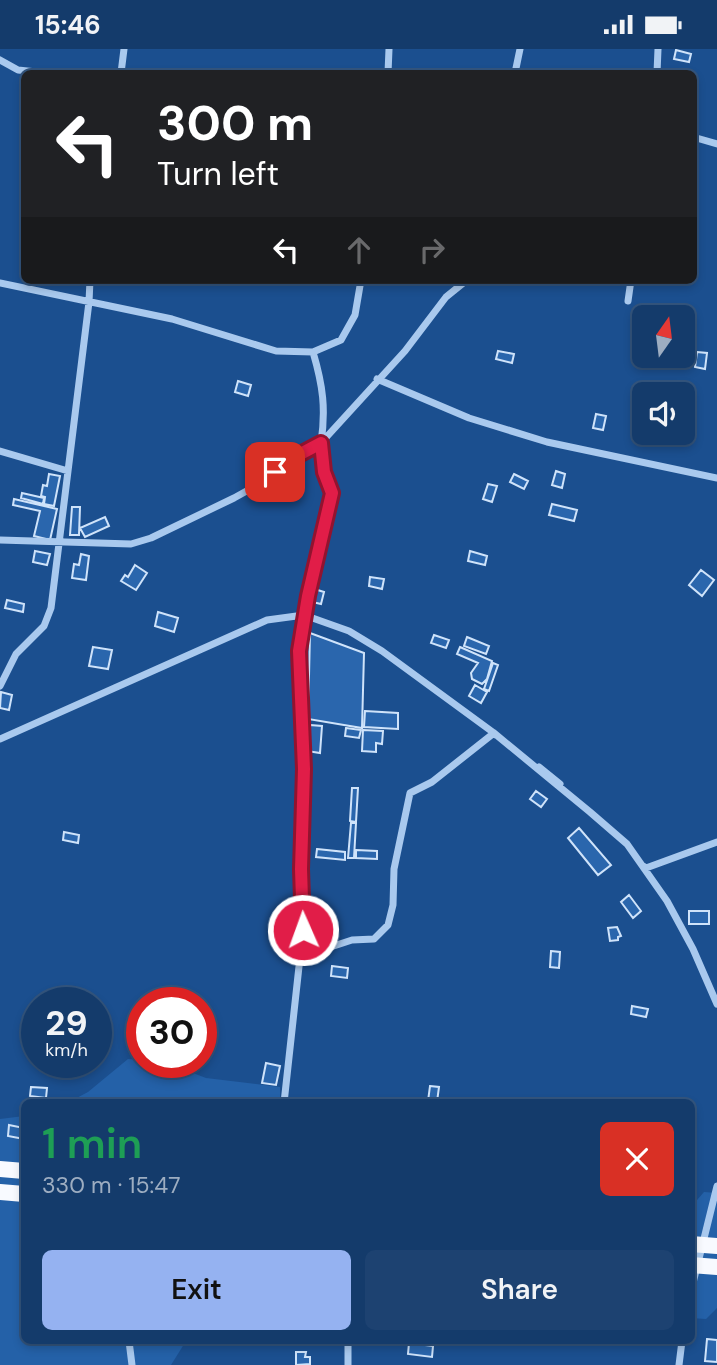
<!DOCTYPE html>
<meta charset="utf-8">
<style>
body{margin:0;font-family:"DM Sans",sans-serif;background:#1d4271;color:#f1f3f6;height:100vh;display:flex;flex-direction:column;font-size:26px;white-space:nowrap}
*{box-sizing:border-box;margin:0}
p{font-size:23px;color:#9dadc1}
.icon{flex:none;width:38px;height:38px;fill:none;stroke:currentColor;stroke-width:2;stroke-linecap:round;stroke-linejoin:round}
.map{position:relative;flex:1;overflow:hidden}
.panel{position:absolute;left:21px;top:1050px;width:674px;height:245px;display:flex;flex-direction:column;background:#143b6b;border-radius:10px;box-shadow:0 4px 10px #0003,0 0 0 2px #33557e}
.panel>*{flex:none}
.banner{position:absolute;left:21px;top:21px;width:676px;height:214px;border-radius:10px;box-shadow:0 4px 10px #0003,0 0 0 2px #33557e;background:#202124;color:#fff;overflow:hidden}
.needle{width:46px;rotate:14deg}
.controls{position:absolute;left:632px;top:256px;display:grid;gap:14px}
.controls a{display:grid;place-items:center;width:63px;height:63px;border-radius:10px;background:#143b6b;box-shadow:0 4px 10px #0003,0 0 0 2px #33557e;font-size:35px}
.speed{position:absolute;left:21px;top:938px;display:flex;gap:14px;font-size:35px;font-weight:700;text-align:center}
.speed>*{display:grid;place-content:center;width:91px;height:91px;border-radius:50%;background:#143b6b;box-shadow:0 4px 10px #0003,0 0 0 2px #33557e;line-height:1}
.speed small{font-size:18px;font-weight:400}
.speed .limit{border:10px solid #d22;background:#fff;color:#111}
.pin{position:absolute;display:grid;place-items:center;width:60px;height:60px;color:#fff;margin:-30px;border-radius:14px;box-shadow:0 4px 10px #0006}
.me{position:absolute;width:77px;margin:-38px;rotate:358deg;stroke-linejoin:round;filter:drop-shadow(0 0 5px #0008)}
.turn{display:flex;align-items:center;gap:24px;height:147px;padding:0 21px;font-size:32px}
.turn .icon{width:91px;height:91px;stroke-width:2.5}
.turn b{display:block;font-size:49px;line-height:60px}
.lanes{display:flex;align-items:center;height:66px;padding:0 21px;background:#0003;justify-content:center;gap:35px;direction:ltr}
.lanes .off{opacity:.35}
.round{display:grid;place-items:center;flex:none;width:74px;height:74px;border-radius:10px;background:#1d4271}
.headline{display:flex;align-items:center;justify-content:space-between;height:119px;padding:0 21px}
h1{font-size:42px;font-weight:600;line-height:52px;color:#1e9e55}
.button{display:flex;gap:14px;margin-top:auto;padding:14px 21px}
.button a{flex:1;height:80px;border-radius:10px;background:#95b2f1;color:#111;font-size:28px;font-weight:600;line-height:80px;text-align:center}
.button a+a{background:#1d4271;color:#f1f3f6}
.status{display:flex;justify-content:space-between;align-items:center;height:49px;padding:0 35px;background:#143b6b;direction:ltr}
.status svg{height:19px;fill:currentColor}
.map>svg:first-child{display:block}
.green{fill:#2461a8}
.building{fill:#2a66ad;stroke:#cfe3fa;stroke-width:2}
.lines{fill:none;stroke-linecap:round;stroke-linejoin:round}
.minor{stroke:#a9c9ee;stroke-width:7}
.trunk{stroke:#f8faff;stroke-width:16}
.route-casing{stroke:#92132f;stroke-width:18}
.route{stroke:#e11d48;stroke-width:12}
</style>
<div class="status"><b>15:46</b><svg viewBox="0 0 49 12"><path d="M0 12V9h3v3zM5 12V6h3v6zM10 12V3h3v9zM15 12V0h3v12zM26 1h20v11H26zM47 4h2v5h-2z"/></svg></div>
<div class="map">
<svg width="717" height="1316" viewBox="0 0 717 1316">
<rect width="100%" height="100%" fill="#1b4f8f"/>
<path class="green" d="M128,1010L142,1011V1013H164L206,1029L280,1038V1053H69L88,1043Z
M24,1067V1292H186L171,1316H0V1070Z
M704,1143L717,1144V1259L706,1270L691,1269V1158Z"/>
<path class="building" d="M676,1L691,5L689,13L674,10Z
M498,302L514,305L512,314L496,310Z
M697,303L707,304L705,320L695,318Z
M238,332L251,336L248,347L235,343Z
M596,365L606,367L603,381L593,379Z
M556,422L565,425L562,439L552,436Z
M49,425L60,427L54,457L44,455L45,448L41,447L43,436L47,437Z
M514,425L528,432L524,440L510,433Z
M488,435L497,437L492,453L483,450Z
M22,444L44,449L43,455L21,449Z
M14,450L57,460L50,491L34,487L40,462L13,456Z
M552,455L577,461L574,472L549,466Z
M72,458H80L79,486H70Z
M105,468L109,477L85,488L80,479Z
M35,502L50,505L47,516L33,513Z
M470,502L487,507L485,516L468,512Z
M81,505L89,507L86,531L72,529L74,515L79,516Z
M135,516L147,524L136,541L121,532L125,526L128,528Z
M701,521L714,531L702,547L689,536Z
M370,528L384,530L382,540L369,537Z
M311,539L324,543L321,555L308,552Z
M7,551L24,555L23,563L5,559Z
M158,563L178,569L174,583L155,577Z
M310,584L364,604L362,679L308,670Z
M434,586L449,591L446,599L431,594Z
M467,588L489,597L486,605L464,597Z
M93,598L112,601L108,620L89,617Z
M460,598L492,612L487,630L482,635L472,630L471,624L478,614L457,605Z
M493,614L498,616L489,642L484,640Z
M475,636L487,643L481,654L469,647Z
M1,643L12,646L9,661L0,659Z
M365,662L398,664V680L364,678Z
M310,676L322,677L320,704L307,702Z
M346,679L361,681L359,689L345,687Z
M363,681L383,682L382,695L376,694V703L362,702Z
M352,739H358L356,773L350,772Z
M536,742L547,750L541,758L530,750Z
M351,774H356L354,809H348Z
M579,779L611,816L598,826L568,789Z
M64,783L79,786L78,794L63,791Z
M317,800L345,803V811L316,808Z
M356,801L377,802V810L356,809Z
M629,846L641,862L633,869L621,853Z
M689,862H709V875H689Z
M617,878L621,887L618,888V891L610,892L608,879Z
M551,902L560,903L559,919L550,918Z
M332,917L348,919L347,929L331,927Z
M632,957L648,960L646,968L631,965Z
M266,1014L280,1017L276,1036L262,1034Z
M430,1037L439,1038L437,1053L428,1052Z
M31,1038L47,1039L46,1049L30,1047Z
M9,1076L24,1079V1090L8,1087Z
M707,1290L717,1291V1313L705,1312Z
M409,1294L433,1297L432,1308L408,1305Z
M296,1303H306L305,1308H310V1315L296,1316Z"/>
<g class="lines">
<path class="minor" d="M0,11L18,21L46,24
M121,24L124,0
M388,24L389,0
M515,24L520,0
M657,24L658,0
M693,88L717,95
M0,234L172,270L276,302L313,303
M628,252L631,231
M377,330L469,369L547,393L717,429
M0,402L68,422
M0,491L131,495L151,489L234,449L259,435L291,410L321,394C326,360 323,337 313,303L341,291L355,266L361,231
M0,637L16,605L44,577L51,559L89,253L90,231
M0,690L267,571L304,566L349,582L382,602L494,684L590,763L627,795L667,852L693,900L717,955
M539,718L560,735
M643,817L646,819L717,793
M300,908L352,891L374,890L388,876L393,856L394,820L410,744L432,733L494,684L496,686
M284,1054L303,881L301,820L304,720L299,602L312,527L333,444L324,423L321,394L405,302L446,248L467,231
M691,1242L717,1137
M129,1292L132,1316
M348,1316V1292
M679,1316L682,1292"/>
<path class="trunk" d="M0,1120L24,1122
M0,1143L24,1145
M691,1195L717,1197
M691,1216L717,1218"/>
</g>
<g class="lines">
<defs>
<path id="route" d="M275,423L291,410L321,394L324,423L332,444L308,547L299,602L304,720L301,820L303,881"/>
</defs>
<use href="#route" class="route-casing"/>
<use href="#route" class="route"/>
</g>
</svg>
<div class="controls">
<a><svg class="needle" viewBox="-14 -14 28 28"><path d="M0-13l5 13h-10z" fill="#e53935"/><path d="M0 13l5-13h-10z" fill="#9dadc1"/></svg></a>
<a><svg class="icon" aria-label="sound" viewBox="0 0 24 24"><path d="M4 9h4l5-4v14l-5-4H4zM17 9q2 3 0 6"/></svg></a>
</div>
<div class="speed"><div>29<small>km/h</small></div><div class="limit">30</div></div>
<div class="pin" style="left:275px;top:423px;background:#d93025"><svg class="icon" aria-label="arrive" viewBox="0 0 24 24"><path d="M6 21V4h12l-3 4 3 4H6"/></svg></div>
<svg class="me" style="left:303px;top:881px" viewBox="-20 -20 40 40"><circle r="17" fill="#e11d48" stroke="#fff" stroke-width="3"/><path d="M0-11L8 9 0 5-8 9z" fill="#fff"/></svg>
<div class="banner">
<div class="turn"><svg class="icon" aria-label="left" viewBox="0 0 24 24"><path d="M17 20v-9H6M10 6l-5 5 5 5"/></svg><div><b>300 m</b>Turn left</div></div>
<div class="lanes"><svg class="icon" aria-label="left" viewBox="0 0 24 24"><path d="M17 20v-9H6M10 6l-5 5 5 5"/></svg><svg class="icon off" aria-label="ahead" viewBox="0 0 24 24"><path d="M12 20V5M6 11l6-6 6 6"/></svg><svg class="icon off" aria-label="right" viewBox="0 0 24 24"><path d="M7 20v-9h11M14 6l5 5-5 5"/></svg></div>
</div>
<section class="panel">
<div class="headline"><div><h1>1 min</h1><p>330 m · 15:47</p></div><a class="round" style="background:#d93025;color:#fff"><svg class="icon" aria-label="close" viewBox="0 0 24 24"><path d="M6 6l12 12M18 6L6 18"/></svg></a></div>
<div class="button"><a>Exit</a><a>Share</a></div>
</section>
</div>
